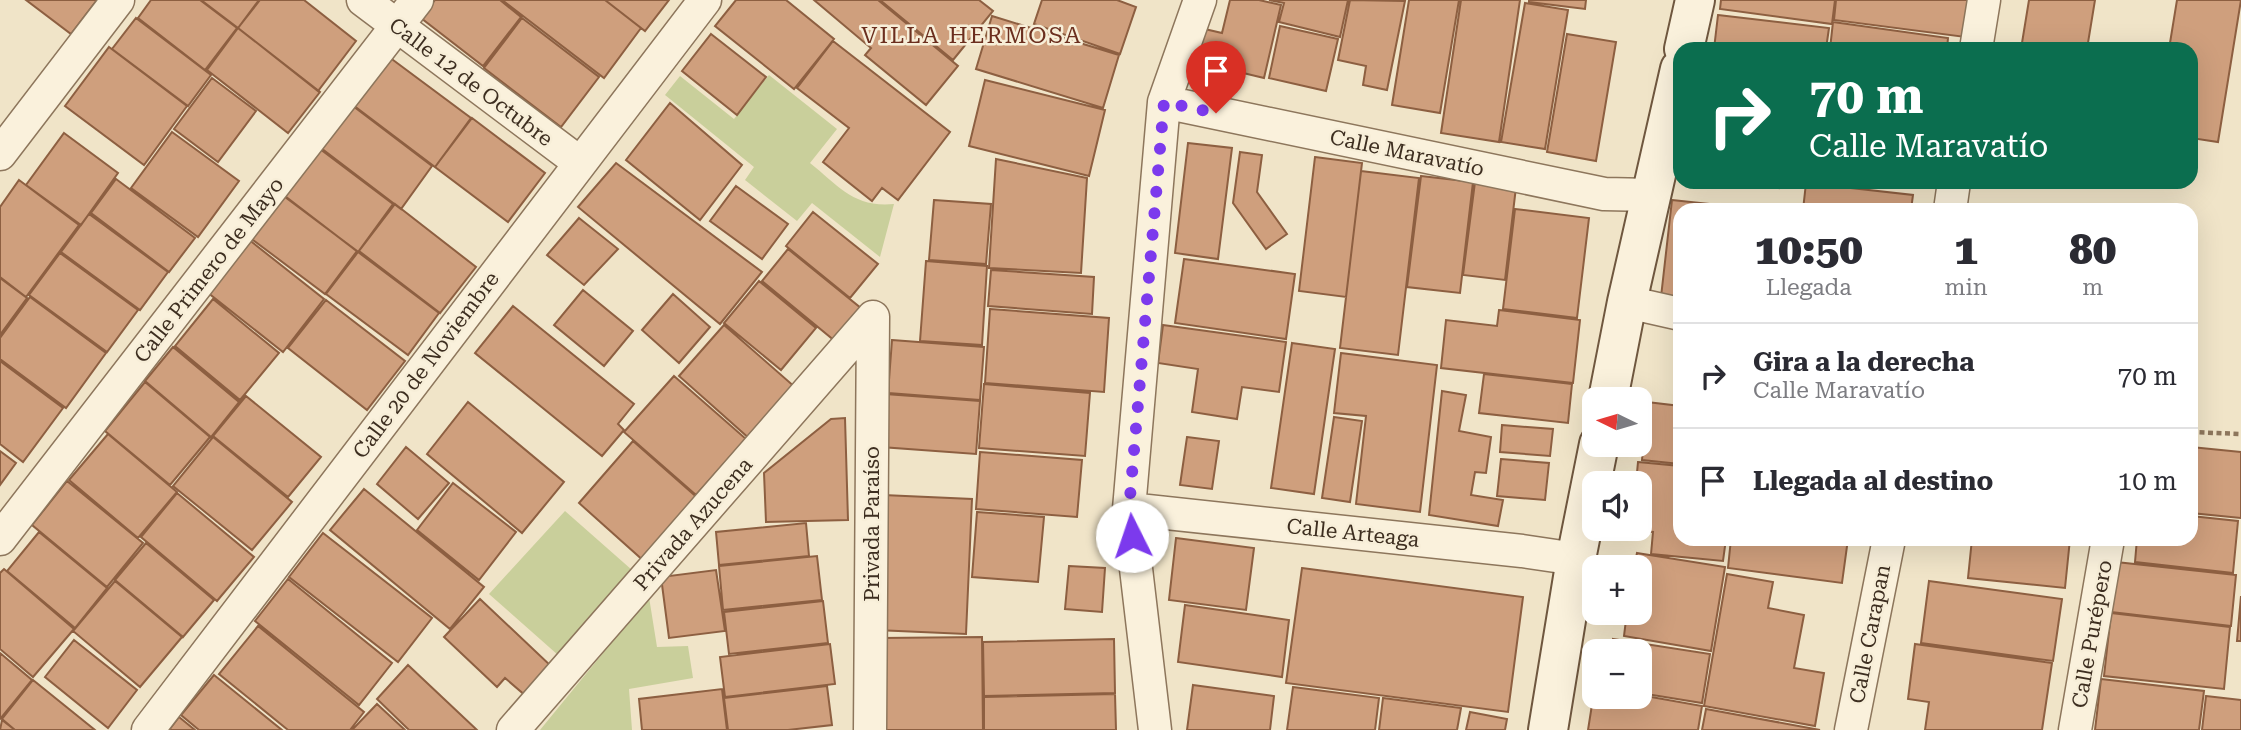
<!DOCTYPE html>
<html lang="es">
<meta charset="utf-8">
<style>
body{margin:0;font-family:"Roboto Serif",serif;background:#f2f2f3;color:#2b2b33;height:100vh;display:flex;flex-direction:column;font-size:26px;white-space:nowrap}
*{box-sizing:border-box;margin:0}
p{font-size:23px;color:#7c7c81}
.icon{flex:none;width:38px;height:38px;fill:none;stroke:currentColor;stroke-width:2;stroke-linecap:round;stroke-linejoin:round}
.map{position:relative;flex:1;overflow:hidden}
.sheet{position:absolute;left:1673px;top:203px;width:525px;height:343px;display:flex;flex-direction:column;background:#fff;border-radius:21px;box-shadow:0 7px 28px #0002}
.sheet>*{flex:none}
.top-card{position:absolute;left:1673px;top:42px;width:525px;height:147px;border-radius:21px;box-shadow:0 7px 28px #0002;background:#0b6e4f;color:#fff;overflow:hidden}
.needle{width:46px;rotate:275deg}
.fabs{position:absolute;left:1582px;top:387px;display:grid;gap:14px}
.fabs a{display:grid;place-items:center;width:70px;height:70px;border-radius:14px;background:#fff;box-shadow:0 7px 28px #0002;font-size:35px}
.pin{position:absolute;display:grid;place-items:center;width:60px;height:60px;color:#fff;margin:-72px -30px;border-radius:50% 50% 50% 0;rotate:-45deg;box-shadow:0 0 7px #0007}
.pin .icon{rotate:45deg}
.me{position:absolute;width:77px;margin:-38px;rotate:356deg;stroke-linejoin:round;filter:drop-shadow(0 0 5px #0008)}
.turn{display:flex;align-items:center;gap:24px;height:147px;padding:0 21px;font-size:32px}
.turn .icon{width:91px;height:91px;stroke-width:2.5}
.turn b{display:block;font-size:49px;line-height:60px}
.eta{display:flex;justify-content:space-evenly;align-items:center;height:119px;text-align:center}
.eta b{font-size:42px;font-weight:800;line-height:49px}
ul{padding:0;list-style:none}
li{display:flex;align-items:center;gap:21px;height:105px;padding:0 21px;border-top:2px solid #e1e1e2}
li div{flex:1}
li b{display:block;font-size:26px}
li em{font-style:normal}
.map>svg:first-child{display:block}
.green{fill:#c9cf9b}
.building{fill:#cf9f7d;stroke:#8d5f41;stroke-width:2}
.lines{fill:none;stroke-linecap:round;stroke-linejoin:round}
.street-casing{stroke:#8d765c;stroke-width:35}
.secondary-casing{stroke:#6f573f;stroke-width:42}
.path{stroke:#8d765c;stroke-width:4.5;stroke-dasharray:5 3.5;stroke-linecap:butt}
.street{stroke:#faf1dc;stroke-width:32}
.secondary{stroke:#faf1dc;stroke-width:38}
.route{stroke:#7c3aed;stroke-width:12;stroke-dasharray:0 21.6}
.labels{text-anchor:middle;dominant-baseline:central;stroke-width:5;stroke-linejoin:round;paint-order:stroke}
.street-label{font-size:21px;fill:#3d2e20;stroke:#f7eed8}
.neighbourhood-label{font-size:23px;letter-spacing:2px;fill:#6b2e1e;stroke:#f7eed8}
</style>
<div class="map">
<svg width="2241" height="730" viewBox="0 0 2241 730">
<rect width="100%" height="100%" fill="#f0e4c8"/>
<path class="green" d="M769,75L837,129L810,163C839,186 854,208 894,204L880,257L812,203L797,221L745,180L754,167L665,95L680,76L734,119Z
M565,511L632,570L558,655L489,594Z
M649,597L657,647L688,646L693,678L629,689L632,730H540Z"/>
<path class="building" d="M26,0H97L71,34Z
M151,0H200L237,28L205,70L138,18Z
M201,0H259L238,28Z
M260,0H304L356,41L318,91L238,28Z
M435,0H500L521,17L483,66L421,18Z
M502,0H605L641,28L604,78Z
M605,0H669L645,31Z
M736,0H786L834,39L794,89L715,26Z
M814,0H878L958,66L926,105L865,55L871,48Z
M880,0H979L993,11L953,60Z
M1042,0H1117L1136,7L1120,54L1034,24Z
M1230,0H1259L1281,5L1264,78L1189,60L1196,27L1222,33Z
M1269,0H1348L1340,37L1279,22L1284,3Z
M1350,0L1405,1L1387,90L1363,85L1366,66L1338,60Z
M1409,0H1459L1440,113L1392,105Z
M1461,0H1520L1499,142L1441,133Z
M1529,0H1586L1585,9L1529,2Z
M1721,0H1835L1832,24L1720,9Z
M1836,0H1970L1965,37L1834,20Z
M2029,0H2095L2087,49H2021Z
M2177,0H2241L2218,142L2191,138V49H2169Z
M1525,3L1568,10L1545,149L1501,142Z
M1718,15L1829,28L1826,49H1714Z
M992,16L1119,55L1103,108L976,69Z
M136,18L211,75L188,106L112,49Z
M522,18L599,77L561,127L484,68Z
M1833,22L1948,38L1947,49H1830Z
M1280,26L1338,39L1326,91L1269,78Z
M238,28L320,92L288,133L207,70Z
M711,34L766,77L737,115L682,71Z
M1567,34L1616,42L1596,161L1547,152Z
M833,41L950,132L898,200L882,188L872,201L823,162L849,128L797,88Z
M109,47L187,106L144,165L65,106Z
M385,54L471,118L435,167L349,102Z
M212,78L256,111L218,162L174,129Z
M985,80L1105,110L1089,176L969,146Z
M349,103L432,166L401,209L317,145Z
M670,103L742,165L700,220L626,160Z
M472,118L545,173L508,222L435,167Z
M172,132L239,181L198,237L131,188Z
M64,133L118,173L81,225L26,185Z
M1188,143L1232,148L1218,259L1175,253Z
M316,146L393,204L358,252L281,193Z
M1240,152L1262,155L1257,192L1287,234L1266,249L1233,203Z
M1315,157L1362,163L1346,297L1299,291Z
M996,159L1087,178L1081,273L989,268Z
M616,163L762,272L720,324L578,207Z
M1361,171L1419,178L1398,355L1340,348Z
M1421,176L1473,182L1460,293L1407,287Z
M116,179L195,238L169,272L91,213Z
M19,180L79,225L26,297L0,277V207Z
M1475,182L1516,187L1505,280L1463,275Z
M1743,182H1780L1779,188Z
M1806,183L1913,195L1911,210H1803Z
M736,186L788,224L762,259L710,221Z
M281,194L357,251L325,294L249,237Z
M934,200L991,204L986,264L929,260Z
M1672,200L1766,210H1680V299L1661,297Z
M395,204L476,267L440,313L359,251Z
M1515,209L1589,218L1577,318L1503,309Z
M813,212L878,264L850,298L786,246Z
M89,214L168,272L140,310L61,252Z
M579,218L618,249L584,285L547,255Z
M248,239L324,299L283,352L207,292Z
M788,249L867,313L841,346L762,281Z
M358,252L439,313L408,355L326,294Z
M60,253L138,310L107,352L29,295Z
M1184,259L1295,274L1286,339L1175,323Z
M926,261L987,266L982,345L920,341Z
M991,270L1094,277L1092,314L988,306Z
M0,278L27,298L0,335Z
M759,281L816,328L781,370L724,323Z
M583,290L633,331L604,366L554,325Z
M673,294L710,327L679,363L642,330Z
M30,297L106,353L66,408L0,359V338Z
M213,299L279,353L240,400L175,346Z
M326,300L405,361L367,410L288,348Z
M513,306L634,404L618,424L624,430L602,456L475,353Z
M990,309L1109,318L1104,392L985,383Z
M1499,310L1580,320L1573,383L1441,368L1446,320L1497,326Z
M724,325L796,388L751,440L679,376Z
M1163,325L1286,342L1279,392L1242,387L1237,419L1192,412L1198,369L1158,363Z
M892,340L984,347L980,400L888,393Z
M1292,343L1335,349L1314,494L1271,488Z
M173,347L239,402L211,437L145,381Z
M1341,353L1437,365L1420,512L1356,504L1366,416L1334,413Z
M0,361L63,408L23,462L0,444Z
M1484,374L1572,384L1568,423L1479,413Z
M674,376L746,439L696,495L624,432Z
M145,382L210,437L170,485L105,431Z
M984,384L1090,393L1085,456L979,448Z
M1442,391L1466,395L1459,431L1491,437L1486,473L1475,472L1471,495L1503,500L1498,526L1429,515Z
M885,394L980,401L976,454L881,447Z
M246,396L321,457L288,497L213,436Z
M468,402L564,482L522,533L427,454Z
M1647,402L1680,406V464L1642,460Z
M1334,417L1362,421L1350,502L1322,498Z
M845,418L848,520L766,522L764,473L831,419Z
M1502,425L1553,429L1550,456L1500,452Z
M108,434L177,492L138,538L69,480Z
M213,437L292,502L252,550L173,486Z
M1187,437L1219,441L1212,489L1180,485Z
M633,441L700,500L645,562L579,503Z
M406,447L449,483L418,519L377,484Z
M2191,447L2241,452V518L2191,513Z
M0,451L16,463L0,485Z
M980,452L1082,460L1077,517L976,509Z
M1501,459L1549,463L1545,500L1497,496Z
M1638,462L1680,466V539H1726L1723,561L1651,554L1653,532L1631,530L1640,528V483H1636Z
M67,481L143,543L107,587L32,525Z
M453,483L516,532L479,580L417,530Z
M364,489L484,587L450,629L330,530Z
M177,493L254,557L217,601L141,537Z
M883,495L972,499L966,634L876,630Z
M977,512L1044,517L1038,582L972,577Z
M2191,516L2238,521L2233,573L2135,562L2137,539H2191Z
M806,523L809,556L719,565L716,532Z
M39,532L107,588L75,628L7,571Z
M323,533L432,618L398,662L289,577Z
M1176,538L1254,548L1246,610L1169,600Z
M1731,539H1848L1842,583L1728,568Z
M1972,539H2070L2065,588L1968,578Z
M146,543L214,600L183,637L115,580Z
M1637,553L1725,567L1711,651L1624,636L1627,612H1640V567H1634Z
M817,556L822,600L723,610L719,566Z
M2116,562L2236,575L2231,626L2111,612Z
M1069,566L1105,568L1102,612L1065,609Z
M1302,568L1523,597L1508,712L1286,683Z
M4,569L74,629L33,677L0,649V573Z
M716,570L725,631L669,638L661,577Z
M1727,574L1773,582L1768,608L1804,615L1794,668L1824,673L1815,726L1704,706Z
M288,579L392,663L359,705L255,621Z
M115,581L182,637L140,687L73,631Z
M1929,581L2062,599L2053,661L1921,643Z
M2241,596V641H2237Z
M480,599L552,667L526,696L505,678L497,687L444,637Z
M823,601L828,643L729,654L724,612Z
M1185,605L1289,620L1282,677L1178,662Z
M2111,613L2230,627L2224,689L2104,676Z
M258,626L364,712L350,730H288L219,674Z
M982,637L983,730H882L881,638Z
M1114,639L1115,693L984,696L983,642Z
M1613,639L1710,654L1702,703L1640,693V651H1611Z
M74,640L137,690L108,728L45,677Z
M830,644L835,684L725,697L720,657Z
M1915,644L2052,663L2042,730H1925L1929,702L1908,699Z
M0,653L32,680L0,719Z
M408,665L477,730H409L377,699Z
M214,675L282,730H199L181,715Z
M2101,679L2204,691L2199,730H2095Z
M33,680L95,730H15L2,719Z
M1193,685L1274,696L1270,730H1187Z
M827,686L832,725L788,730H728L724,698Z
M1293,687L1379,698L1375,730H1287Z
M722,689L727,730H642L639,699Z
M1594,692V696L1640,695L1702,706L1698,730H1588Z
M1115,694L1116,730H984V697Z
M2206,696L2241,700V730H2202Z
M1383,698L1461,708L1457,730H1379Z
M377,704L405,730H352Z
M1706,709L1820,730H1702Z
M1470,712L1507,719L1505,730H1466Z
M179,717L195,730H169Z
M2,720L15,730H0Z"/>
<g class="lines">
<defs>
<path id="street" d="M363,0L580,163
M1976,49L1984,0
M1164,102L1604,194L1652,195
M0,154L118,0
M1950,210L1954,182
M1627,302L1680,314
M1129,509L1522,551L1576,559
M0,539L417,0
M148,730L705,0
M513,730L873,317
M870,730L873,317
M1155,730L1129,509L1164,102L1200,0
M1851,730L1889,539
M2075,730L2108,539"/>
<path id="secondary" d="M1684,49L1695,0
M1608,399L1627,302L1680,69
M1548,730L1576,559L1599,444"/>
</defs>
<use href="#street" class="street-casing"/>
<use href="#secondary" class="secondary-casing"/>
<path class="path" d="M2191,432L2241,434"/>
<use href="#street" class="street"/>
<use href="#secondary" class="secondary"/>
</g>
<g class="lines">
<path class="route" d="M1132,536L1129,509L1164,102L1216,113"/>
</g>
<g class="labels">
<g class="street-label">
<text transform="translate(471 82) rotate(37)">Calle 12 de Octubre</text>
<text transform="translate(1407 153) rotate(12)">Calle Maravatío</text>
<text transform="translate(209 270) rotate(-52)">Calle Primero de Mayo</text>
<text transform="translate(426 365) rotate(-53)">Calle 20 de Noviembre</text>
<text transform="translate(693 524) rotate(-49)">Privada Azucena</text>
<text transform="translate(872 524) rotate(-90)">Privada Paraíso</text>
<text transform="translate(1353 533) rotate(6)">Calle Arteaga</text>
<text transform="translate(1870 634) rotate(-79)">Calle Carapan</text>
<text transform="translate(2092 634) rotate(-80)">Calle Purépero</text>
</g>
<g class="neighbourhood-label">
<text x="972" y="35">VILLA HERMOSA</text>
</g>
</g>
</svg>
<div class="fabs">
<a><svg class="needle" viewBox="-14 -14 28 28"><path d="M0-13l5 13h-10z" fill="#e53935"/><path d="M0 13l5-13h-10z" fill="#7c7c81"/></svg></a>
<a><svg class="icon" aria-label="sound" viewBox="0 0 24 24"><path d="M4 9h4l5-4v14l-5-4H4zM17 9q2 3 0 6"/></svg></a>
<a>+</a>
<a>−</a>
</div>
<div class="pin" style="left:1216px;top:113px;background:#d93025"><svg class="icon" aria-label="arrive" viewBox="0 0 24 24"><path d="M6 21V4h12l-3 4 3 4H6"/></svg></div>
<svg class="me" style="left:1132px;top:536px" viewBox="-20 -20 40 40"><circle r="19" fill="#fff"/><path d="M0-13L10 11 0 6-10 11z" fill="#7c3aed"/></svg>
<div class="top-card">
<div class="turn"><svg class="icon" aria-label="right" viewBox="0 0 24 24"><path d="M7 20v-9h11M14 6l5 5-5 5"/></svg><div><b>70 m</b>Calle Maravatío</div></div>
</div>
<section class="sheet">
<div class="eta">
<div><b>10:50</b><p>Llegada</p></div>
<div><b>1</b><p>min</p></div>
<div><b>80</b><p>m</p></div>
</div>
<ul>
<li><svg class="icon" aria-label="right" viewBox="0 0 24 24"><path d="M7 20v-9h11M14 6l5 5-5 5"/></svg><div><b>Gira a la derecha</b><p>Calle Maravatío</p></div><em>70 m</em></li>
<li><svg class="icon" aria-label="arrive" viewBox="0 0 24 24"><path d="M6 21V4h12l-3 4 3 4H6"/></svg><div><b>Llegada al destino</b></div><em>10 m</em></li>
</ul>
</section>
</div>
